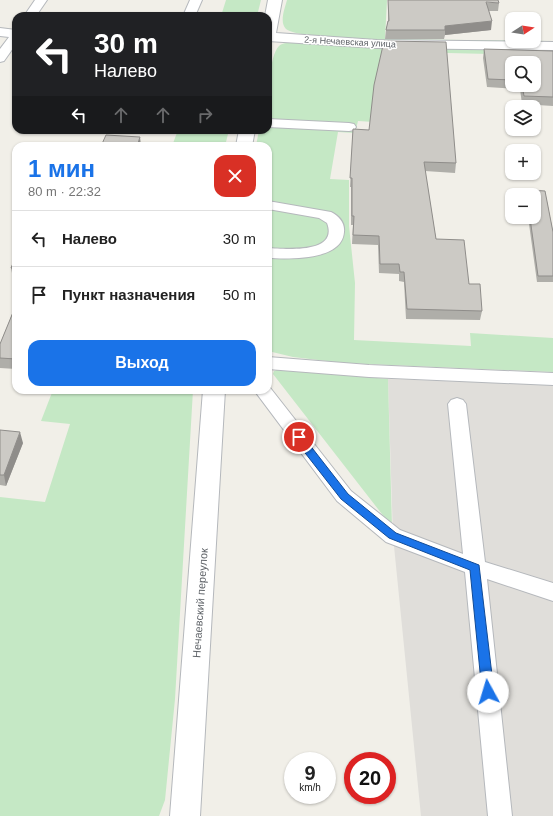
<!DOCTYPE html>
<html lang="ru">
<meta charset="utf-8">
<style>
body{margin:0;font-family:Helvetica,sans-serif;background:#f2f2f2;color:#222;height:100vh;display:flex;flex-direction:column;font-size:15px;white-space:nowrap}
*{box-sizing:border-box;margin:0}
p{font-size:13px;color:#767676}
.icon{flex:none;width:22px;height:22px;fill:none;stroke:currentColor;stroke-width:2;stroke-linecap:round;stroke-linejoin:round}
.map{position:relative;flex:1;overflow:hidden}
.details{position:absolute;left:12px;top:142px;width:260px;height:252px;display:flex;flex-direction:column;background:#fff;border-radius:12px;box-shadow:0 1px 3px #0004}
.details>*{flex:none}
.top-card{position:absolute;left:12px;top:12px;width:260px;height:122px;border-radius:12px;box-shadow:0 1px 3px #0004;background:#202124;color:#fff;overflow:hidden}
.needle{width:26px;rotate:78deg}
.fabs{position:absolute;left:505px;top:12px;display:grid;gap:8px}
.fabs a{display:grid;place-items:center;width:36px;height:36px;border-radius:8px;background:#fff;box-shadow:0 1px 3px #0004;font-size:20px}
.speed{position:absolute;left:284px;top:752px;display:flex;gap:8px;font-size:20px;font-weight:700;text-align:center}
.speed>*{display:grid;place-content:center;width:52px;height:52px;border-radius:50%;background:#fff;box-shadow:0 1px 3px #0004;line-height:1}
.speed small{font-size:10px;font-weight:400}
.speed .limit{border:6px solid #d22;background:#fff;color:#111}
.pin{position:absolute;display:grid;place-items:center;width:34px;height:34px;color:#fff;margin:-17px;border:2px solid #fff;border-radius:50%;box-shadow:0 1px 4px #0007}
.me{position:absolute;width:44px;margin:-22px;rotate:354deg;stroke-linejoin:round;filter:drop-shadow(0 0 3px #0008)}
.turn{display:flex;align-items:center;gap:14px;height:84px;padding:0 16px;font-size:18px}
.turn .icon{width:52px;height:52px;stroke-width:2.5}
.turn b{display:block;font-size:28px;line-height:34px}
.lanes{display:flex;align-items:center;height:38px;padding:0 16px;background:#0003;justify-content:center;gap:20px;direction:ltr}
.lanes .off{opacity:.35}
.round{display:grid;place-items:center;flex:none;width:42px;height:42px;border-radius:12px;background:#f2f2f2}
.head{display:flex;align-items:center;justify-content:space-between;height:68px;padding:0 16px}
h1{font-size:24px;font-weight:700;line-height:30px;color:#1a73e8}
.action{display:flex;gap:8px;margin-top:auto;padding:8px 16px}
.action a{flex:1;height:46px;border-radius:12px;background:#1a73e8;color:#fff;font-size:16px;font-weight:700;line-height:46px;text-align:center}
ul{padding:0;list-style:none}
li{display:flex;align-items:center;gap:12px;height:56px;padding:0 16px;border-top:1px solid #e0e0e0}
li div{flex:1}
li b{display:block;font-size:15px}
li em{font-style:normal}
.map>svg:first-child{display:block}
.industrial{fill:#e0deda}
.green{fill:#c5e8c5}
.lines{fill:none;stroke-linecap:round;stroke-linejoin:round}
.service-casing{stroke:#b5b8bc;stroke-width:2}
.minor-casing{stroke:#b5b8bc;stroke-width:2}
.service{fill:#fff;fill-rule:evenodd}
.minor{fill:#fff;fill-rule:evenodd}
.wall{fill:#afaea9;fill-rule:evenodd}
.shaded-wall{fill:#8f8d8a}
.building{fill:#cccac5;stroke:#8f8d8a}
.route{fill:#1a73e8;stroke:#114b97}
.labels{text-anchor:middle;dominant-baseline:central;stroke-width:3;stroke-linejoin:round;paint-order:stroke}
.far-street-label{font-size:9px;fill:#5f6368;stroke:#fff}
.street-label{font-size:11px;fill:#5f6368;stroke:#fff}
</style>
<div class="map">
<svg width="553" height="816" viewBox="0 0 553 816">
<rect width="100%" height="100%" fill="#f1efe8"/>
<path class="industrial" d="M388,379L553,385V816H421L393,536Z"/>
<path class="green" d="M226,0H261L257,16H221Z
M287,0H387L385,39L553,41V44C517,43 302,44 286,29C279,22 285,8 287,0Z
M291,42L553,49V53L529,55L407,52L374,122L358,121L355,133L338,132L330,179L349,180V226L355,283L354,340L471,346L470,333L553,338V372L344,363L293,357L268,351V146H256L259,130H268C268,112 267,58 279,46C282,43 287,43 291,42Z
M178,130H229L225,146H172Z
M279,369L388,379L392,527L273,374L274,371Z
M53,390H193L175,699L165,800L159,816H0V497L45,502L70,424L41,421Z"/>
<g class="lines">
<defs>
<path id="service" d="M35,0H47L36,16H24Z
M190,0H202L195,16H183Z
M0,28L16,30V44L4,61L0,62V49L9,37L0,36Z
M268,119L349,123L354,124L356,127L354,130L349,131L268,127Z
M268,201L331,212C339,216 345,223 344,232C342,261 289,259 268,258V248C285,249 339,254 327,223L319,218L268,209Z
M268,357L369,365L553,373V385L369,377L268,369Z
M268,385L351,491L400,530L463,554L448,404L451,400L457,398L463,400L466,404L485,562L553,583V601L487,579L512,816H488L465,572L386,542L337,501L254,390H268Z"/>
<path id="minor" d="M268,0H282L276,33L377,40L553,42V50L377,48L268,41V16H265Z
M239,130H255L252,146H236Z
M203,390H225L200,816H170Z"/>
</defs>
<use href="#service" class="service-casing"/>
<use href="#minor" class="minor-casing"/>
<use href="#service" class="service"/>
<use href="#minor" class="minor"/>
</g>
<path class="wall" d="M388,0L499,3L498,11H489L491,30L445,35L444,39H385L386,30L388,21Z
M484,49L553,51V106L522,104L520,89L487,87L483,58ZM512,63L534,85H512Z
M353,129L456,163L455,173L425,171L436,239L469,284L482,311L480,320L406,319L404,282L399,281V274L379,273L378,245L352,244L353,225H351V187H350Z
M514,189L545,191L553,232V282H537L529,224L516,223V217H534V195H513Z
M16,256V278H13L11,268Z
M16,305V369L0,368V344Z
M0,430L23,443L6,486L0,485Z"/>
<path class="shaded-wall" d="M492,21L491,30L445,35V26Z
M140,137L141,146H137Z
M20,432L23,443L6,486L4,475Z"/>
<path class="building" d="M388,0H498L499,3L486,2L492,21L445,26V30H386L388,21H389Z
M384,41L446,42L456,163L424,162L436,239L464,240L469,284H480L482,311L407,309L404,272H400L399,264H380L379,236L353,235L354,216H352V178H350L353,129L369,130L374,85Z
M484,49L553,51V97L524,96L522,85H534V63H512V80L488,79Z
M106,135L140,137L137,146H101Z
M514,189L545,191L553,232V276H538L530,218H518L517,217H534V195H515Z
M16,256V268H11Z
M16,305V359L0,358V344Z
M0,430L20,432L4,475H0Z"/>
<path class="route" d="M299,434L302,435L348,494L396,533L479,565L494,692L492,695L488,697L484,695L482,692L470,570L389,538L341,499L295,440L294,437L295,435Z"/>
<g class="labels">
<g class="far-street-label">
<text transform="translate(350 42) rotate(3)">2-я Нечаевская улица</text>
</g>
<g class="street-label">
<text transform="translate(200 603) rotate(-86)">Нечаевский переулок</text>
</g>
</g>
</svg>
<div class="fabs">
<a><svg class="needle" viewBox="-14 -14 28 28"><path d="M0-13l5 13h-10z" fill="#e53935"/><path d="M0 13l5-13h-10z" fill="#767676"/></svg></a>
<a><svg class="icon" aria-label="search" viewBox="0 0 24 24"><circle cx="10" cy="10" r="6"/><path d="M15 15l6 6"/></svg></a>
<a><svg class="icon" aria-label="layers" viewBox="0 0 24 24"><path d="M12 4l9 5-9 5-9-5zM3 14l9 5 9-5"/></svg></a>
<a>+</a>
<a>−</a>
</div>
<div class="speed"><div>9<small>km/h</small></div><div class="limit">20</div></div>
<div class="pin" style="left:299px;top:437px;background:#d93025"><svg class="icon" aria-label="arrive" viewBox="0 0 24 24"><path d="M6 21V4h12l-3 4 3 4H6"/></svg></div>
<svg class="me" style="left:488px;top:692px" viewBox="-20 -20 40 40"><circle r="19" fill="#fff"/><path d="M0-13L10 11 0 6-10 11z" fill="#1a73e8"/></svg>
<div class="top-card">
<div class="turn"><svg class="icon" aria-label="left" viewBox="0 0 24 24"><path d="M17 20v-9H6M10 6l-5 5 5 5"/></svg><div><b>30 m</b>Налево</div></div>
<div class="lanes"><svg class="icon" aria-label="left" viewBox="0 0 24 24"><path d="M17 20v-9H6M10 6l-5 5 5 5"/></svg><svg class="icon off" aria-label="ahead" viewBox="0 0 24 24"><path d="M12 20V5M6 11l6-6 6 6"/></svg><svg class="icon off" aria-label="ahead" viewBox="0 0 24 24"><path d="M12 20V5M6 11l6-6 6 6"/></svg><svg class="icon off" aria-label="right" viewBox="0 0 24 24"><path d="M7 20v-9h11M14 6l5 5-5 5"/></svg></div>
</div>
<section class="details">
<div class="head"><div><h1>1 мин</h1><p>80 m · 22:32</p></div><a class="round" style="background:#d93025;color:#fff"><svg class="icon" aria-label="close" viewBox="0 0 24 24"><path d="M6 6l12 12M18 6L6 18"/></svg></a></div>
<ul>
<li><svg class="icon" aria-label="left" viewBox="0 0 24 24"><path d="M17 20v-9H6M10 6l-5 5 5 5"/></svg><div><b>Налево</b></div><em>30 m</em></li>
<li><svg class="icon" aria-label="arrive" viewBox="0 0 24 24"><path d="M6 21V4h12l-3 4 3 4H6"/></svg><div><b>Пункт назначения</b></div><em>50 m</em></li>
</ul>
<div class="action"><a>Выход</a></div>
</section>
</div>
